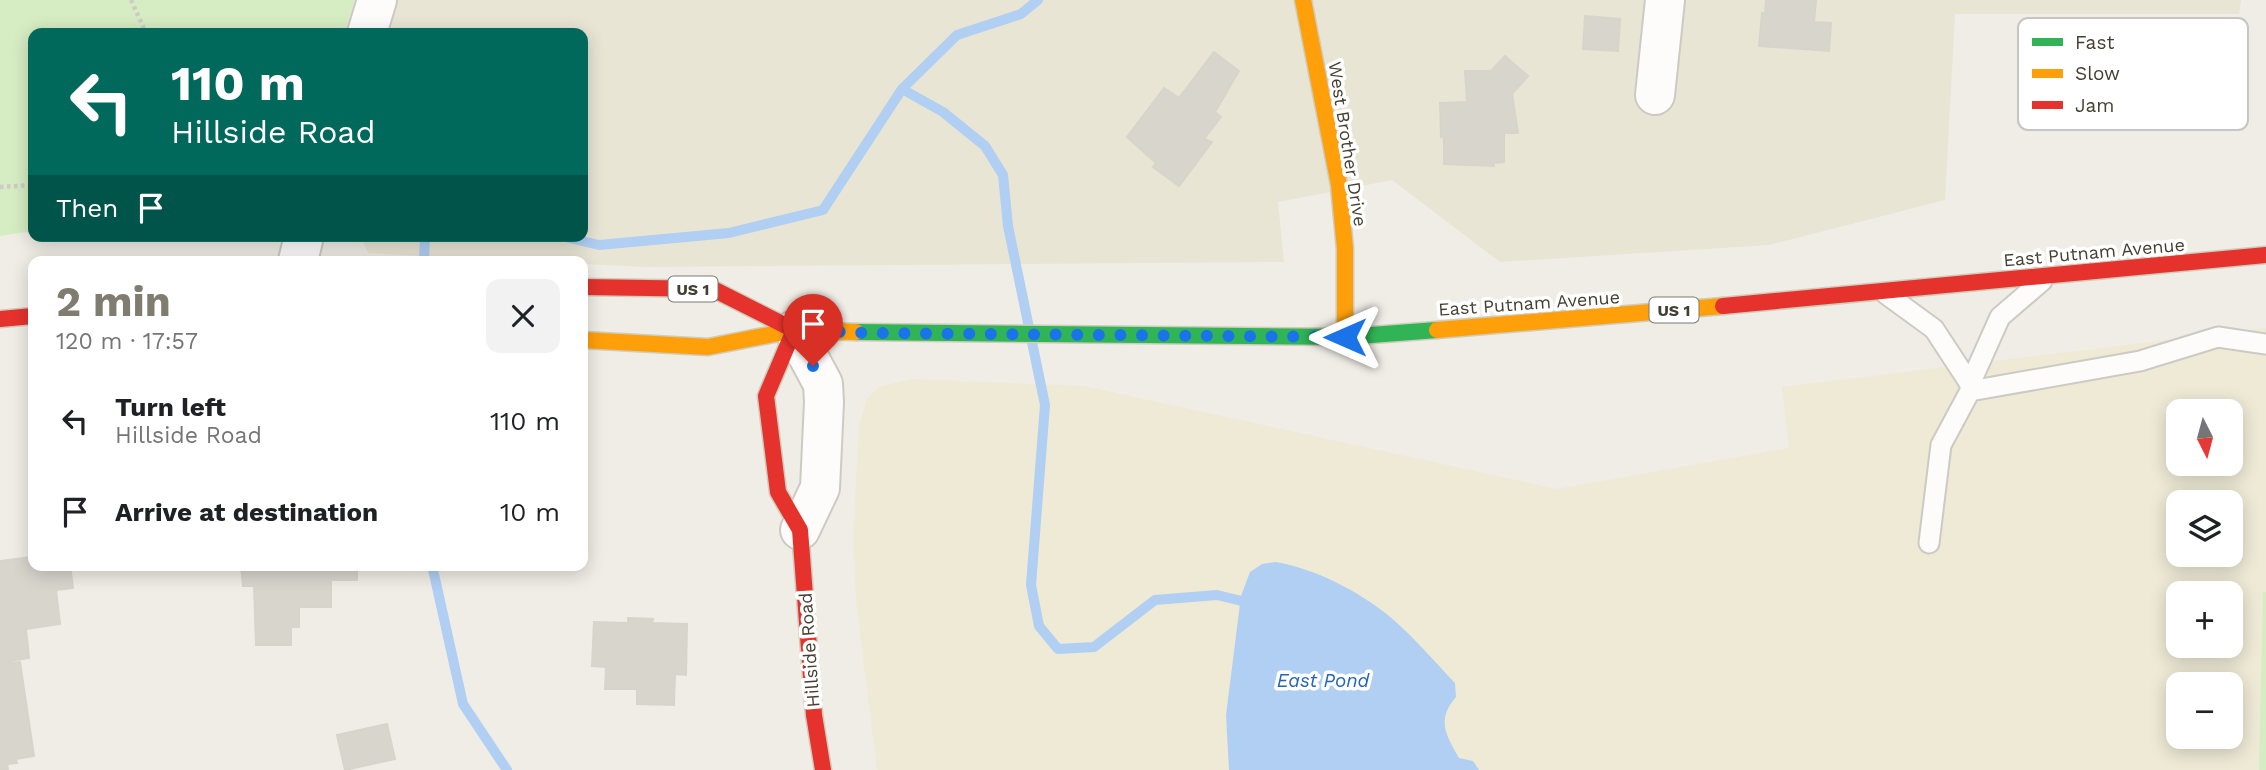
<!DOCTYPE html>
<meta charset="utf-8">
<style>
body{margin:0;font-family:"Work Sans",sans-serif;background:#f2f2f2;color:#202124;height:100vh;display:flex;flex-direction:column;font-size:26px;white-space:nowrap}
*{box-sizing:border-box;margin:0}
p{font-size:23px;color:#757577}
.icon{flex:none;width:38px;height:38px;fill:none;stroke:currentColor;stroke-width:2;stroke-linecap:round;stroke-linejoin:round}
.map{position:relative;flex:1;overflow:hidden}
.side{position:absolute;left:28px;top:256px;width:560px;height:315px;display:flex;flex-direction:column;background:#fff;border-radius:14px;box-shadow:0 4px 18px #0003}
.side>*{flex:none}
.hud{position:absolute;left:28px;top:28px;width:560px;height:214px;border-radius:14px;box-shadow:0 4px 18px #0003;background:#00695c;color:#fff;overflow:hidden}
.needle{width:46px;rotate:174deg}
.buttons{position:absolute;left:2166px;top:399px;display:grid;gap:14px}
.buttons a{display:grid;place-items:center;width:77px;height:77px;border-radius:14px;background:#fff;box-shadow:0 4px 18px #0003;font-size:35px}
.pin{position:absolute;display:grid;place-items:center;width:60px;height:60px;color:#fff;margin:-72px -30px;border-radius:50% 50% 50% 0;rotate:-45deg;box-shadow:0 0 7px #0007}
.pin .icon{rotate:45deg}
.me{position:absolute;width:77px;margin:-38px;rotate:270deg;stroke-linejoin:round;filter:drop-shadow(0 0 5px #0008)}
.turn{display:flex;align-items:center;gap:24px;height:147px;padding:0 28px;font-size:32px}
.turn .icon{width:91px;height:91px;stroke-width:2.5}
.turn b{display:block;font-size:49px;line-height:60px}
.then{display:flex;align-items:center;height:66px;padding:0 28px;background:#0003;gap:14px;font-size:26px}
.round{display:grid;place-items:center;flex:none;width:74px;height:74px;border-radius:14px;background:#f2f2f2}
.overview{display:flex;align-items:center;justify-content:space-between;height:119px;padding:0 28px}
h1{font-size:42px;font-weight:700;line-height:52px;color:#807c70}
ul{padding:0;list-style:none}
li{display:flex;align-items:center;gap:21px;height:91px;padding:0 28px}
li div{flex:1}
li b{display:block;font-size:26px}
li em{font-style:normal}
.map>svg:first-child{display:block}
.residential{fill:#e8e5d5}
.education{fill:#eeead6;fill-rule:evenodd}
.green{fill:#d6ecc2}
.water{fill:#b0cff2}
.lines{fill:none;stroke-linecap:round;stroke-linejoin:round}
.stream{stroke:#b0cff2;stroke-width:10}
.building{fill:#d8d5cd;stroke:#d7d4cb;stroke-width:2}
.lane-casing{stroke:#cccac3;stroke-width:23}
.street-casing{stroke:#cccac3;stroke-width:42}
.fast-casing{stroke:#ceccbb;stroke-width:19}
.slow-casing{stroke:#ceccbb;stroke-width:19}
.jam-casing{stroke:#ceccbb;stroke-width:19}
.path{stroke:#cdcbc5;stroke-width:4.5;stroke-dasharray:3.5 3.5;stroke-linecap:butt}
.lane{stroke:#fdfcfb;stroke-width:19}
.street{stroke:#fdfcfb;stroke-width:38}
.fast{stroke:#30b455;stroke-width:16}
.slow{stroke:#ff9f0a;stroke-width:16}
.jam{stroke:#e5322d;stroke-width:16}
.route{stroke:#1a73e8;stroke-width:12;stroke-dasharray:0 21.6}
.labels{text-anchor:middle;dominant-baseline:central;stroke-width:7;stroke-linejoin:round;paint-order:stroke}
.shield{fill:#fff;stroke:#7c796f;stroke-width:2}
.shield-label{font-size:16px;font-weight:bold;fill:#443f31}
.street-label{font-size:18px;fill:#443f31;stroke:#fff}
.water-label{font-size:19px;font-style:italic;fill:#2164b9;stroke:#fff}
.key{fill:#fff;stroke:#c7c5c1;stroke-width:2}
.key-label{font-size:19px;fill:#443f31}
</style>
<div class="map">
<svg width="2266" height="770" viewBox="0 0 2266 770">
<rect width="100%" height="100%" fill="#efede5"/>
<path class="residential" d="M354,0H2241L2239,14H1955L1945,200L1769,245L1500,262L1392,180L1278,202L1284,262L646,267L583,264V261H521L368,253L360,236H583V33H344Z"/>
<path class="education" d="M2266,328V770H877L856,600L853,539L859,426L867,399L879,387L911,379L1084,386L1557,489L1789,448L1782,387ZM2179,411H2231V464H2179ZM2179,502H2231V555H2179ZM2179,593H2231V646H2179ZM2179,684H2231V737H2179Z"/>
<path class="green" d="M0,0H354L344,33H33V231L0,236Z
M2263,592H2266V770H2259Z"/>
<path class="water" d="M1276,562C1316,569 1358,591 1389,616C1413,636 1434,661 1455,683L1456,697C1436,720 1446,735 1459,758L1473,761L1479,770H1229L1226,715L1241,596L1250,572L1262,564Z"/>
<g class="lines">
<path class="stream" d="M902,89L943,112L985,146L1003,175L1008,226L1045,405L1031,585L1039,626L1058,649L1094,647L1155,600L1217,595L1254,604
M561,236L599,245L729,233L823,210L902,89L957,35L1021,14L1038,0
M424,261L425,236
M432,565L463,704L507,770"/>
</g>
<path class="building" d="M1766,0H1816L1814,22L1831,23L1829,51L1759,46L1762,13L1765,14Z
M1585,16L1620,19L1618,51L1583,49Z
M1214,52L1239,71L1215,112L1221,117L1204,139L1212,142L1179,186L1153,167L1156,163L1127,137L1164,88L1179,98Z
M1505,56L1528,76L1512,94L1518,133H1504V162L1493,163L1494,166L1444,164V137H1441L1440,103L1467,102L1465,71H1491Z
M33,557V565H70L73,588L56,590L60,624L26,629L29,658L10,661L11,663L20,662L34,756L16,759L17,763L7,764L8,770H0V561Z
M241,565H357V580H331V607H299V627H291V645H256L254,586H243Z
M628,618L653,619L652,623L687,624L686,675L675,674L674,705L637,704V689H605L606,667L592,666L594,622L628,623Z
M387,724L395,759L345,770L337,735Z"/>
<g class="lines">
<defs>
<path id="lane" d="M1886,294L1934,329L1970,384
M1970,391L2140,361L2218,337L2266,344
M1929,543L1941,445L1970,391V384L2000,317L2042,281"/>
<path id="street" d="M367,33L377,0
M1655,95L1665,0
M298,261L304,236
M794,330L823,384L824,402L820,488L800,530"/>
<path id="fast" d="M856,332L1345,337L1437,330"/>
<path id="slow" d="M1303,0L1339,185L1345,249V337
M1437,330L1723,306
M583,340L708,347L794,330L856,332"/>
<path id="jam" d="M583,287L713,289L794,330
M1723,306L2266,255
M0,319L33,316
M794,330L766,396L778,492L800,530L814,715L823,770"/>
</defs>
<use href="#lane" class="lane-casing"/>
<use href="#street" class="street-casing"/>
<use href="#fast" class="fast-casing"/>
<use href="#slow" class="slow-casing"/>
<use href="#jam" class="jam-casing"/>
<path class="path" d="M131,0L146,33
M0,187L33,185"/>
<use href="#lane" class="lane"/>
<use href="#street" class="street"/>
<use href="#fast" class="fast"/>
<use href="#slow" class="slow"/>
<use href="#jam" class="jam"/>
</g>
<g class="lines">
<path class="route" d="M813,366L794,330L868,333L1345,337"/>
</g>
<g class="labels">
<g class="shield">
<rect x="668.5" y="276.5" width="49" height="25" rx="5"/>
<rect x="1649.5" y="297.5" width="49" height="25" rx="5"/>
</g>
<g class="shield-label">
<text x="693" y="289">US 1</text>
<text x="1674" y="310">US 1</text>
</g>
<g class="street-label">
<text transform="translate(1348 144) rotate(81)">West Brother Drive</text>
<text transform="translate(2094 252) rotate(-5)">East Putnam Avenue</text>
<text transform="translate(1529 303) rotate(-4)">East Putnam Avenue</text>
<text transform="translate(809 650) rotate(-94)">Hillside Road</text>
</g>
<g class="water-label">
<text x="1323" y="680">East Pond</text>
</g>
</g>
<rect x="2018" y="18" width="230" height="112" rx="10" class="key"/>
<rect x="2032" y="38" width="31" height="8" fill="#30b455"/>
<rect x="2032" y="69" width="31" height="9" fill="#ff9f0a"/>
<rect x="2032" y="101" width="31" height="8" fill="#e5322d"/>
<g class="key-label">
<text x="2075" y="49">Fast</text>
<text x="2075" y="80">Slow</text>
<text x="2075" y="112">Jam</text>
</g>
</svg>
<div class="buttons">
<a><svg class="needle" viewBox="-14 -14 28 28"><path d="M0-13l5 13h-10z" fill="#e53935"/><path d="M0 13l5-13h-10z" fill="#757577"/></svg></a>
<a><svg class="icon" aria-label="layers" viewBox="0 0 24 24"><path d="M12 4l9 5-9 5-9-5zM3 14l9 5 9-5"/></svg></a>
<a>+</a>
<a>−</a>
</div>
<div class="pin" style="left:813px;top:366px;background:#d93025"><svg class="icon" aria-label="arrive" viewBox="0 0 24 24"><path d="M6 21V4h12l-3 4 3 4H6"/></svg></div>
<svg class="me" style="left:1345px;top:337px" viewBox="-20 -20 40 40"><path d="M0-17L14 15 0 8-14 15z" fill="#1a73e8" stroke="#fff" stroke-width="4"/></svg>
<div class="hud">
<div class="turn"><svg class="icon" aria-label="left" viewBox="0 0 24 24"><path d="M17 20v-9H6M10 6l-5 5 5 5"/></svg><div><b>110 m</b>Hillside Road</div></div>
<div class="then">Then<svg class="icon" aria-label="arrive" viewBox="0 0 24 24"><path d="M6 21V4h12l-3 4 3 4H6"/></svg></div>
</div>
<section class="side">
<div class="overview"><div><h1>2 min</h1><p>120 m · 17:57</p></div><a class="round"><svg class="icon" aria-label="close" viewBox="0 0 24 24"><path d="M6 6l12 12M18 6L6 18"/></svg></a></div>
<ul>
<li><svg class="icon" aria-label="left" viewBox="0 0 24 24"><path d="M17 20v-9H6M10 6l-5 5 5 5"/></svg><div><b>Turn left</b><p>Hillside Road</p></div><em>110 m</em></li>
<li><svg class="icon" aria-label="arrive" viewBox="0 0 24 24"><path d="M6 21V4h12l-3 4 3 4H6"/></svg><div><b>Arrive at destination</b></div><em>10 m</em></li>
</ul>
</section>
</div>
